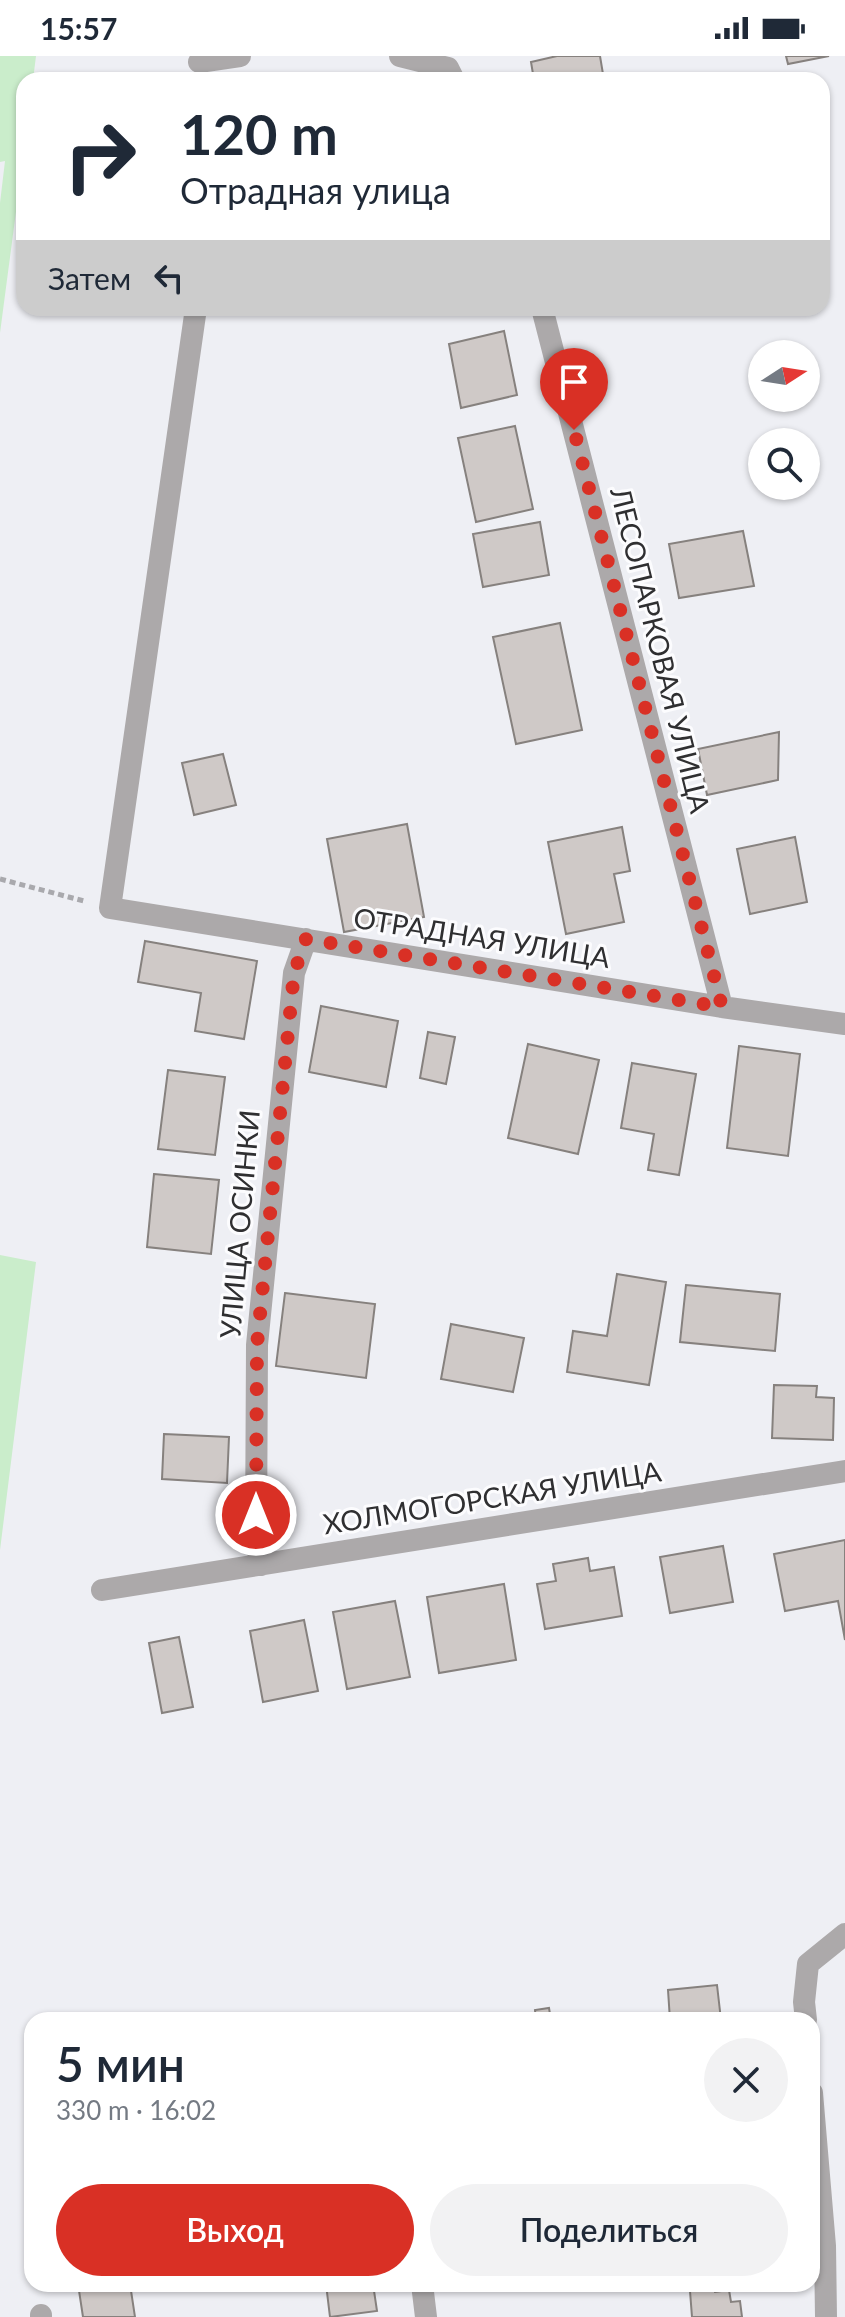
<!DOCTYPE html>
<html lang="ru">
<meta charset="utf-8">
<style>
body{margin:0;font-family:Lato,sans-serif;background:#f2f2f3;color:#1f2937;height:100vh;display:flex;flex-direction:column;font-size:30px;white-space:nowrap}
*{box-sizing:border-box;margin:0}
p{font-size:26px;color:#747a83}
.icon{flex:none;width:44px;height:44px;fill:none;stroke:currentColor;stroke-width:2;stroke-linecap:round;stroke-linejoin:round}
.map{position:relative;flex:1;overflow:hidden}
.sheet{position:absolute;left:24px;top:1956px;width:796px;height:280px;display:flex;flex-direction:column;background:#fff;border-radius:24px;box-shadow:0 2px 6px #0004}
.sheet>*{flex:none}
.banner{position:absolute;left:16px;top:16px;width:814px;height:244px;border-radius:24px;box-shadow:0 2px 6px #0004;background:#fff;color:#1f2937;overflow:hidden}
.needle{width:52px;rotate:78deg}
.controls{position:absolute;left:748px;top:284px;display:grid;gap:16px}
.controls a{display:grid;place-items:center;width:72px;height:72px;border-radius:50%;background:#fff;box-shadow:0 2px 6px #0004;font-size:40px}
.pin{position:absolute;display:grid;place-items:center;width:68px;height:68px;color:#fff;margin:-82px -34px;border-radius:50% 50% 50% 0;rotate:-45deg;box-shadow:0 0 8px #0007}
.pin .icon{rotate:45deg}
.me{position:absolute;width:88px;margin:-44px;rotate:0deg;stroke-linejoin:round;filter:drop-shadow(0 0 6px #0008)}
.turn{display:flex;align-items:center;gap:28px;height:168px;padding:0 32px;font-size:36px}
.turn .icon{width:104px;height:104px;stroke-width:2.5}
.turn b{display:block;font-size:56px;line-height:68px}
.then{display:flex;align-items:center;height:76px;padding:0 32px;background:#0003;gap:16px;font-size:30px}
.round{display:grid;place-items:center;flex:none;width:84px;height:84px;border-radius:42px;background:#f2f2f3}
.summary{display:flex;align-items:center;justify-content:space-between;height:136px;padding:0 32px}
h1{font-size:48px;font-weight:600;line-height:60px}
.action{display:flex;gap:16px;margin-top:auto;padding:16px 32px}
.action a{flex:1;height:92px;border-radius:48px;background:#d93025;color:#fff;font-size:32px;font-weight:600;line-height:92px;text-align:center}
.action a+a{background:#f2f2f3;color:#1f2937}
.status{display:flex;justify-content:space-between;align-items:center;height:56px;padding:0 40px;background:#fff;direction:ltr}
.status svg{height:22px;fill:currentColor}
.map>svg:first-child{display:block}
.green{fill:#caedcb}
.building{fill:#cfc9c7;stroke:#86817e;stroke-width:2}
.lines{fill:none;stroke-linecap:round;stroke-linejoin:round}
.path{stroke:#a9a9ad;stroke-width:5;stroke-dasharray:6 4;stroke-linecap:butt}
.minor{stroke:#aca9aa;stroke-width:22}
.route{stroke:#d93025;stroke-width:14;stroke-dasharray:0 25.2}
.labels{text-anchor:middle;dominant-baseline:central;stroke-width:6;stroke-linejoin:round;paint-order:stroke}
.street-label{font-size:28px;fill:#2f2f31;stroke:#fcfcfe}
</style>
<div class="status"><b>15:57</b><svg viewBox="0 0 49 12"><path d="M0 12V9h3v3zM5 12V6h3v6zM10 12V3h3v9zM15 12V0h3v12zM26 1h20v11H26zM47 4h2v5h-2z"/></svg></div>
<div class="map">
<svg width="845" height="2261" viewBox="0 0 845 2261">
<rect width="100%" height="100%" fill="#eeeff4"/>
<path class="green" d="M0,0H36L33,24H24V95L0,277V147L5,105L0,106Z
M0,1199L36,1206L0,1494Z"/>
<path class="building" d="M557,0H600L604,24H534L531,6Z
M786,0H829L788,8Z
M504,275L517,339L461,352L449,288Z
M515,370L533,453L476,466L458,382Z
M540,466L549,519L483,531L473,478Z
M743,475L754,530L679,542L669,488Z
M560,567L582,674L516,688L493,581Z
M779,676L778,724L707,739L698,693Z
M223,698L236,749L194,759L182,707Z
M407,768L424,861L344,876L327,783Z
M622,771L630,815L614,818L624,866L566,878L548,786Z
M795,781L807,846L750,858L737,793Z
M145,885L257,905L244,983L195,975L201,937L138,926Z
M321,950L398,965L386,1031L309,1016Z
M428,976L455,981L446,1028L420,1022Z
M528,988L599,1004L578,1098L508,1082Z
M739,990L800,998L788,1100L727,1092Z
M632,1007L696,1018L679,1119L648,1114L654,1078L621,1072Z
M168,1014L225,1021L215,1099L158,1093Z
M154,1118L219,1124L211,1198L147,1191Z
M617,1218L666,1226L649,1329L567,1316L573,1275L607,1280Z
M686,1229L780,1238L775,1295L680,1286Z
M285,1237L375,1248L366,1322L276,1310Z
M451,1268L524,1282L513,1336L441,1323Z
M774,1329L817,1330L816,1341L834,1342L833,1384L772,1382Z
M164,1378L229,1381L227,1427L162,1423Z
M845,1484V1584L838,1545L785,1555L774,1498Z
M723,1490L733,1546L670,1557L660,1501Z
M588,1502L590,1515L614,1511L622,1560L545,1573L537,1528L556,1525L553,1508Z
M504,1528L516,1604L439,1617L427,1541Z
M395,1545L410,1621L347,1633L333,1556Z
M304,1564L318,1635L263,1646L250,1575Z
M179,1581L193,1651L162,1657L149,1587Z
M717,1929L721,1964H670L668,1934Z
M549,1952L551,1964H536L535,1954Z
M78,2228H130L135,2261H83Z
M326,2228H373L377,2255L330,2261Z
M714,2233L715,2236L729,2234L731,2246L740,2245L742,2261H692L690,2235Z"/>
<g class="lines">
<path class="path" d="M0,823L84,845"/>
<path class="minor" d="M400,0L448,12L454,24
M199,6L240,0
M196,252L110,852L722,951L845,968
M542,252L722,951
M261,1509L256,1487L257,1289L294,917L306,883
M102,1534L845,1415
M806,1964L804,1946L808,1908L845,1878
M812,2037L825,2190L826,2261
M422,2228L426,2261
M41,2259V2261"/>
</g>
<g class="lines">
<path class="route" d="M256,1459L257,1289L294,917L306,883L722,951L574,374"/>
</g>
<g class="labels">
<g class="street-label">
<text transform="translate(661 594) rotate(76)">ЛЕСОПАРКОВАЯ УЛИЦА</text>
<text transform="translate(482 881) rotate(9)">ОТРАДНАЯ УЛИЦА</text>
<text transform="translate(239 1168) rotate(-85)">УЛИЦА ОСИНКИ</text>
<text transform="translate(492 1441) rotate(-9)">ХОЛМОГОРСКАЯ УЛИЦА</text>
</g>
</g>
</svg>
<div class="controls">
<a><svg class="needle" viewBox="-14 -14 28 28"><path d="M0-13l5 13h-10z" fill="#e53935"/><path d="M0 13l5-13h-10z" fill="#747a83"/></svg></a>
<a><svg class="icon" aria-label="search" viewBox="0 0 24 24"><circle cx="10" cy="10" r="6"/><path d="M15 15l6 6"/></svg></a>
</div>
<div class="pin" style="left:574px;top:374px;background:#d93025"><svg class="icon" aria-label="arrive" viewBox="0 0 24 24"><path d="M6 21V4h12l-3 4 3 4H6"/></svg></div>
<svg class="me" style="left:256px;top:1459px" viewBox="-20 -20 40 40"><circle r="17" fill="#d93025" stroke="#fff" stroke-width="3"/><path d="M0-11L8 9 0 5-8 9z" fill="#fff"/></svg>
<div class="banner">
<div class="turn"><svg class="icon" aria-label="right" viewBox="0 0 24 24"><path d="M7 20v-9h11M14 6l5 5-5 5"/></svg><div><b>120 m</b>Отрадная улица</div></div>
<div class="then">Затем<svg class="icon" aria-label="left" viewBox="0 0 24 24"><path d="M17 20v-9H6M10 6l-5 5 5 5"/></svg></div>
</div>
<section class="sheet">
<div class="summary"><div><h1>5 мин</h1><p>330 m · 16:02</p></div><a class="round"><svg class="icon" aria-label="close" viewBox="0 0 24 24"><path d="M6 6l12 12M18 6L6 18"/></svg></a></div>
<div class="action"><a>Выход</a><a>Поделиться</a></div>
</section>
</div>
